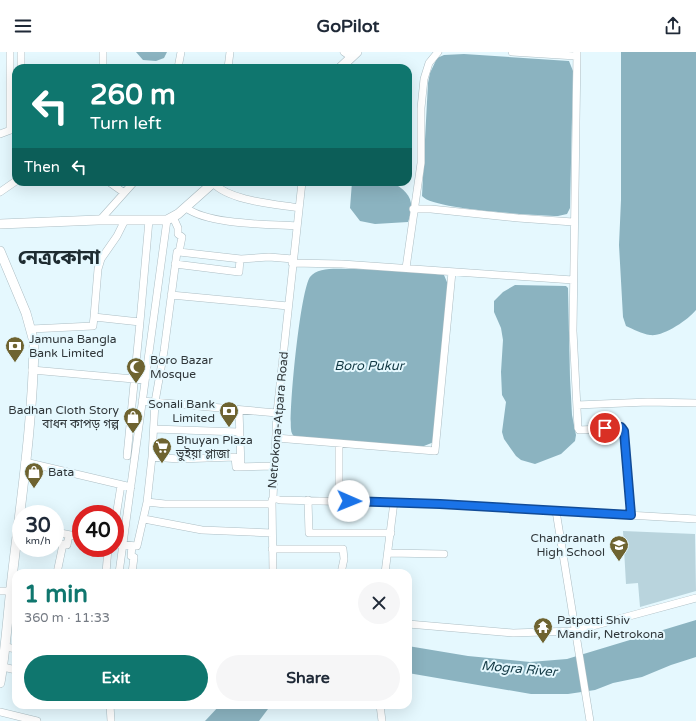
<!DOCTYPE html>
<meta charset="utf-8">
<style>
body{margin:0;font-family:"Varela Round","Noto Sans Bengali",sans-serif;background:#f6f6f7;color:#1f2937;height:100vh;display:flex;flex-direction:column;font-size:15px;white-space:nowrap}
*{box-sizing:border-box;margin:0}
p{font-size:13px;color:#747a83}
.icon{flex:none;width:22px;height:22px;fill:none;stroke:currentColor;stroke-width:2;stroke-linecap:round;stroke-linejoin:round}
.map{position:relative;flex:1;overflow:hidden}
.panel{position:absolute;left:12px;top:517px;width:400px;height:140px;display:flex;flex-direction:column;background:#fff;border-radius:12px;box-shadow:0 4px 16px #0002}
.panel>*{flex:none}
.guide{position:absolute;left:12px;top:12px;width:400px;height:122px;border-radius:12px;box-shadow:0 4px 16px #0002;background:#0f766e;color:#fff;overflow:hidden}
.speed{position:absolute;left:12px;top:453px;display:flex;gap:8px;font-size:20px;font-weight:700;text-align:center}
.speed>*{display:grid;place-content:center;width:52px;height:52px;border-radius:50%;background:#fff;box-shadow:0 4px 16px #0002;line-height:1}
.speed small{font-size:10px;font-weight:400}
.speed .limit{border:6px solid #d22;background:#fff;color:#111}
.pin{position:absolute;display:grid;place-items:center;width:34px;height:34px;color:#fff;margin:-17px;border:2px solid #fff;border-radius:50%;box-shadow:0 1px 4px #0007}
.me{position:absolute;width:44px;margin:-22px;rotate:91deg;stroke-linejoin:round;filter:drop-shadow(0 0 3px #0008)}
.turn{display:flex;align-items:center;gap:14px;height:84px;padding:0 12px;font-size:18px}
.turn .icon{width:52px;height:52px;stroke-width:2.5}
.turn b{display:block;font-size:28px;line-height:34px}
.then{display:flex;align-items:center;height:38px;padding:0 12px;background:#0003;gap:8px;font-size:15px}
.round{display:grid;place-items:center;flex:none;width:42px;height:42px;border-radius:21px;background:#f6f6f7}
.head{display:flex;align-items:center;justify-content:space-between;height:68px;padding:0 12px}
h1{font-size:24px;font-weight:800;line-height:30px;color:#0f766e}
.primary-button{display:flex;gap:8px;margin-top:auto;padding:8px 12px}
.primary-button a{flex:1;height:46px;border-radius:24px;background:#0f766e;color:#fff;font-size:16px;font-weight:800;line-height:46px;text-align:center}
.primary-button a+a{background:#f6f6f7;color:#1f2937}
header{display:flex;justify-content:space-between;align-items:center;height:52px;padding:0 12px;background:#fff;font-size:18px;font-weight:800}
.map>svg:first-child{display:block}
.green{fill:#b9d4dd}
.water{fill:#8bb3c0}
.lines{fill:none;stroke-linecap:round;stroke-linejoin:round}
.minor-casing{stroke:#adbec4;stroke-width:8}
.major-casing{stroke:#adbec4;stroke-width:10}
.minor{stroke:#fff;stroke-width:7}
.major{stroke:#fff;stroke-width:9}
.route-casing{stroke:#114b97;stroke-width:10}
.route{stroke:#1a73e8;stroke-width:7}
.labels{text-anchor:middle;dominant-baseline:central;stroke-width:4;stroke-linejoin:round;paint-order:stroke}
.poi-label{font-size:12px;fill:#30373a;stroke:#e5f8fe;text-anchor:start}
.street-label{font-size:12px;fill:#30373a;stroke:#e5f8fe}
.water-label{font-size:13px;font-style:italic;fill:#123843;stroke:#e5f8fe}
.town-label{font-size:20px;font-weight:bold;fill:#1e2c31;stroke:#e5f8fe}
</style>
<header><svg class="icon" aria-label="menu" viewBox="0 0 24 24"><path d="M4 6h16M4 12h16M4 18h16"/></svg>GoPilot<svg class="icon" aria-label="share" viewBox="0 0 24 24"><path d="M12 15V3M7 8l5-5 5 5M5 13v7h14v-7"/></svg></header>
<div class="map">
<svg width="696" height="669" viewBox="0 0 696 669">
<rect width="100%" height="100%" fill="#e5f8fe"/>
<path class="green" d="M623,479L695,482L696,539L640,555L638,531L626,532Z"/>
<path class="water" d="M136,0H167L164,6L156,9L143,8Z
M621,0H696V258C688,268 663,285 650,283C642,282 633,277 626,274L623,265L619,193L621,148Z
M464,2L569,9L573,19L570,156L567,162L558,164C536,163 433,158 422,144L428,31L430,21L437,6L444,3Z
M352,130C358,130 387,128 391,130C409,139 416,149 408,170L375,172L360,169L350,156Z
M353,217L403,218L444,223L449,235L434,390L424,394L411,395L295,386C293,383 291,381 291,377C289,356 300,240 310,225C318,214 341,217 353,217Z
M515,233L566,234L568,236L570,326L572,363L576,383L575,389L561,402L535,412L521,408L516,404L504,387L502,380L506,350L502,343L501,320L503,288L501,276L494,260V249L503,240Z
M696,568V605L671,613L642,625L613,631L595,638L568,642H531L408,621V594L468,604L530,610L567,607Z
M220,653H271L259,669H205Z"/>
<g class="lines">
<defs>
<path id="minor" d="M21,0V16
M103,0V16
M344,0L351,5
M512,0L576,4
M577,0L573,279L578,376L579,378L623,376L631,463
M178,16L181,0
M228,16L230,0
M10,78V0
M0,82L16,76
M109,130L123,140
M302,130L277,361L273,446L280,448L441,452L696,467
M213,131C230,149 274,152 299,156
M0,140L16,129
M186,156C210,173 267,172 297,174
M413,157H431L518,166L573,170
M100,168L134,130
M125,168L117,184L101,207L98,217L94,265L140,270L127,404
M179,200L241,207L269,205L293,207
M292,211L342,212L573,228
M175,212L239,220L240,207
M406,216L421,111V56L424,27L429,11L438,0
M171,243L288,254
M140,270L149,168
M31,277L93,274L94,265
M32,318L145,328
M142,349L277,361
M577,353L648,350L696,351
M239,358L241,415
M154,377L239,380
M276,386L435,399L452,220
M152,405L179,407L235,405L236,415L274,414
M25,410L131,435
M272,448L273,521
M308,448L309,481H391
M339,449V393
M147,450L165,452H272
M556,459L590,669
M144,467L202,478L272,481
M115,471L121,433
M55,480L81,485
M115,492L137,494L147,450L152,405L155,350L164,299L177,200H179L182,185L178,182V176L173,165
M132,494L131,504L134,505L132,521
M272,497H343L344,507L341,521
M388,501L444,502
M57,521L63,492L67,493L69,483
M106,521L108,496
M119,521L167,168
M385,521L394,450
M0,539H11
M408,572L513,581L574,579L696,546
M6,595L16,597
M3,615L16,618
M110,653L111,669
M380,653L382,669
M0,660L37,669"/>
<path id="major" d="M340,16L357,0
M0,172L98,168H167L178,162L214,130
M0,199L26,261L34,290C33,369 21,448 12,526C8,561 6,596 0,631"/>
</defs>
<use href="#minor" class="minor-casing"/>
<use href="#major" class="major-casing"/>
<use href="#minor" class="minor"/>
<use href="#major" class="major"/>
</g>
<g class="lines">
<defs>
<path id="route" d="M349,449L440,452L631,463L624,379L621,375L605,376"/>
</defs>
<use href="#route" class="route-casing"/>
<use href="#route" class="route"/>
</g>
<defs>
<symbol id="bank-pin" viewBox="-11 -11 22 30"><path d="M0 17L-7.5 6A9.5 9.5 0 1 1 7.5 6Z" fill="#6e6330" stroke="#e5f8fe"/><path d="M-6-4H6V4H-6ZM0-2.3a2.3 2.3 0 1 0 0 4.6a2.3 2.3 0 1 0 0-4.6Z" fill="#fff"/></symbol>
<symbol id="mosque-pin" viewBox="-11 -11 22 30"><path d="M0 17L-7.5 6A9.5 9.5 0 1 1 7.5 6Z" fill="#6e6330" stroke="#e5f8fe"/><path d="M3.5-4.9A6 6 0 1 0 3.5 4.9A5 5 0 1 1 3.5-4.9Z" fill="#fff"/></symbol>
<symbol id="shop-pin" viewBox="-11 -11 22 30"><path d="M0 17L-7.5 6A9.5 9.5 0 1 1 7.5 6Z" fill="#6e6330" stroke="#e5f8fe"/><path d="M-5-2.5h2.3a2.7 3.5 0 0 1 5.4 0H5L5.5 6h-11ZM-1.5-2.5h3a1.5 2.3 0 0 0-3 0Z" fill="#fff"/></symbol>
<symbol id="supermarket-pin" viewBox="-11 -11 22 30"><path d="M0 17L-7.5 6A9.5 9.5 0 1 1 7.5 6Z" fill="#6e6330" stroke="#e5f8fe"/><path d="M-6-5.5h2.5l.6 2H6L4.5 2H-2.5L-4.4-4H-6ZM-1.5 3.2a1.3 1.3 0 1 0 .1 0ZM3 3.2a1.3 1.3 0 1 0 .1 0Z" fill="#fff"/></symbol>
<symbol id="school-pin" viewBox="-11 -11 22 30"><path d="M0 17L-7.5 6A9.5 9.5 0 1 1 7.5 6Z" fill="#6e6330" stroke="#e5f8fe"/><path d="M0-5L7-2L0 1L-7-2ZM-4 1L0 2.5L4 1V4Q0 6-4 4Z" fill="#fff"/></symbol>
<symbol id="temple-pin" viewBox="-11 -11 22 30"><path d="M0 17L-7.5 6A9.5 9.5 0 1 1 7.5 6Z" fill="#6e6330" stroke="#e5f8fe"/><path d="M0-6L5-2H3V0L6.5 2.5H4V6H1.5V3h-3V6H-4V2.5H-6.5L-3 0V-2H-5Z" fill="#fff"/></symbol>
</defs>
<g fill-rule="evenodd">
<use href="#bank-pin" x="4" y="283" width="22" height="30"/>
<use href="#mosque-pin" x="125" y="304" width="22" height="30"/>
<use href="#bank-pin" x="218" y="348" width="22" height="30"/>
<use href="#shop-pin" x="122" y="354" width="22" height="30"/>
<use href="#supermarket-pin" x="151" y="384" width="22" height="30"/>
<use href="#shop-pin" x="23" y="409" width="22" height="30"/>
<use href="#school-pin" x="608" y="482" width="22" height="30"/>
<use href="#temple-pin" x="532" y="564" width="22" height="30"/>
</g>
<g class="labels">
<g class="poi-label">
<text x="29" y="287">Jamuna Bangla<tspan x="29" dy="14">Bank Limited</tspan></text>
<text x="150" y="308">Boro Bazar<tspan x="150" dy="14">Mosque</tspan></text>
<text x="215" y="352" text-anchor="end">Sonali Bank<tspan x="215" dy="14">Limited</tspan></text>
<text x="119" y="358" text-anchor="end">Badhan Cloth Story<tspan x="119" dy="14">বাধন কাপড় গল্প</tspan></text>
<text x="176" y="388">Bhuyan Plaza<tspan x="176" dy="14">ভুইয়া প্লাজা</tspan></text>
<text x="48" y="420">Bata</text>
<text x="605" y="486" text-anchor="end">Chandranath<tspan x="605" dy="14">High School</tspan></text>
<text x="557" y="568">Patpotti Shiv<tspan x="557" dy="14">Mandir, Netrokona</tspan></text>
</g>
<g class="street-label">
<text transform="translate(278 368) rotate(-85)">Netrokona-Atpara Road</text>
</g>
<g class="water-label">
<text x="369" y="314">Boro Pukur</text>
<text transform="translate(519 617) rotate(5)">Mogra River</text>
</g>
<g class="town-label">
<text x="59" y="206">নেত্রকোনা</text>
</g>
</g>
</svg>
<div class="speed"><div>30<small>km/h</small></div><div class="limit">40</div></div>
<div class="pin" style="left:605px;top:376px;background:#d93025"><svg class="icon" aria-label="arrive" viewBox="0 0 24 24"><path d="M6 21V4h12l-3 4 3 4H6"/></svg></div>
<svg class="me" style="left:349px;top:449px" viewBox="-20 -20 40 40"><circle r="19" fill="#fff"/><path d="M0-13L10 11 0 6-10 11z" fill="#1a73e8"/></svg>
<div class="guide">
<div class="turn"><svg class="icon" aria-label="left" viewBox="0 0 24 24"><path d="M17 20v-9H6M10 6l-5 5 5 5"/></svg><div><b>260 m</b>Turn left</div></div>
<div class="then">Then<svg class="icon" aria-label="left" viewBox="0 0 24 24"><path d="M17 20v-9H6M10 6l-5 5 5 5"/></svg></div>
</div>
<section class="panel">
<div class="head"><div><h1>1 min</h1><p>360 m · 11:33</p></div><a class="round"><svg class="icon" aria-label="close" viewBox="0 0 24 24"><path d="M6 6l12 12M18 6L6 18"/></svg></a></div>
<div class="primary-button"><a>Exit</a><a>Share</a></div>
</section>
</div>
